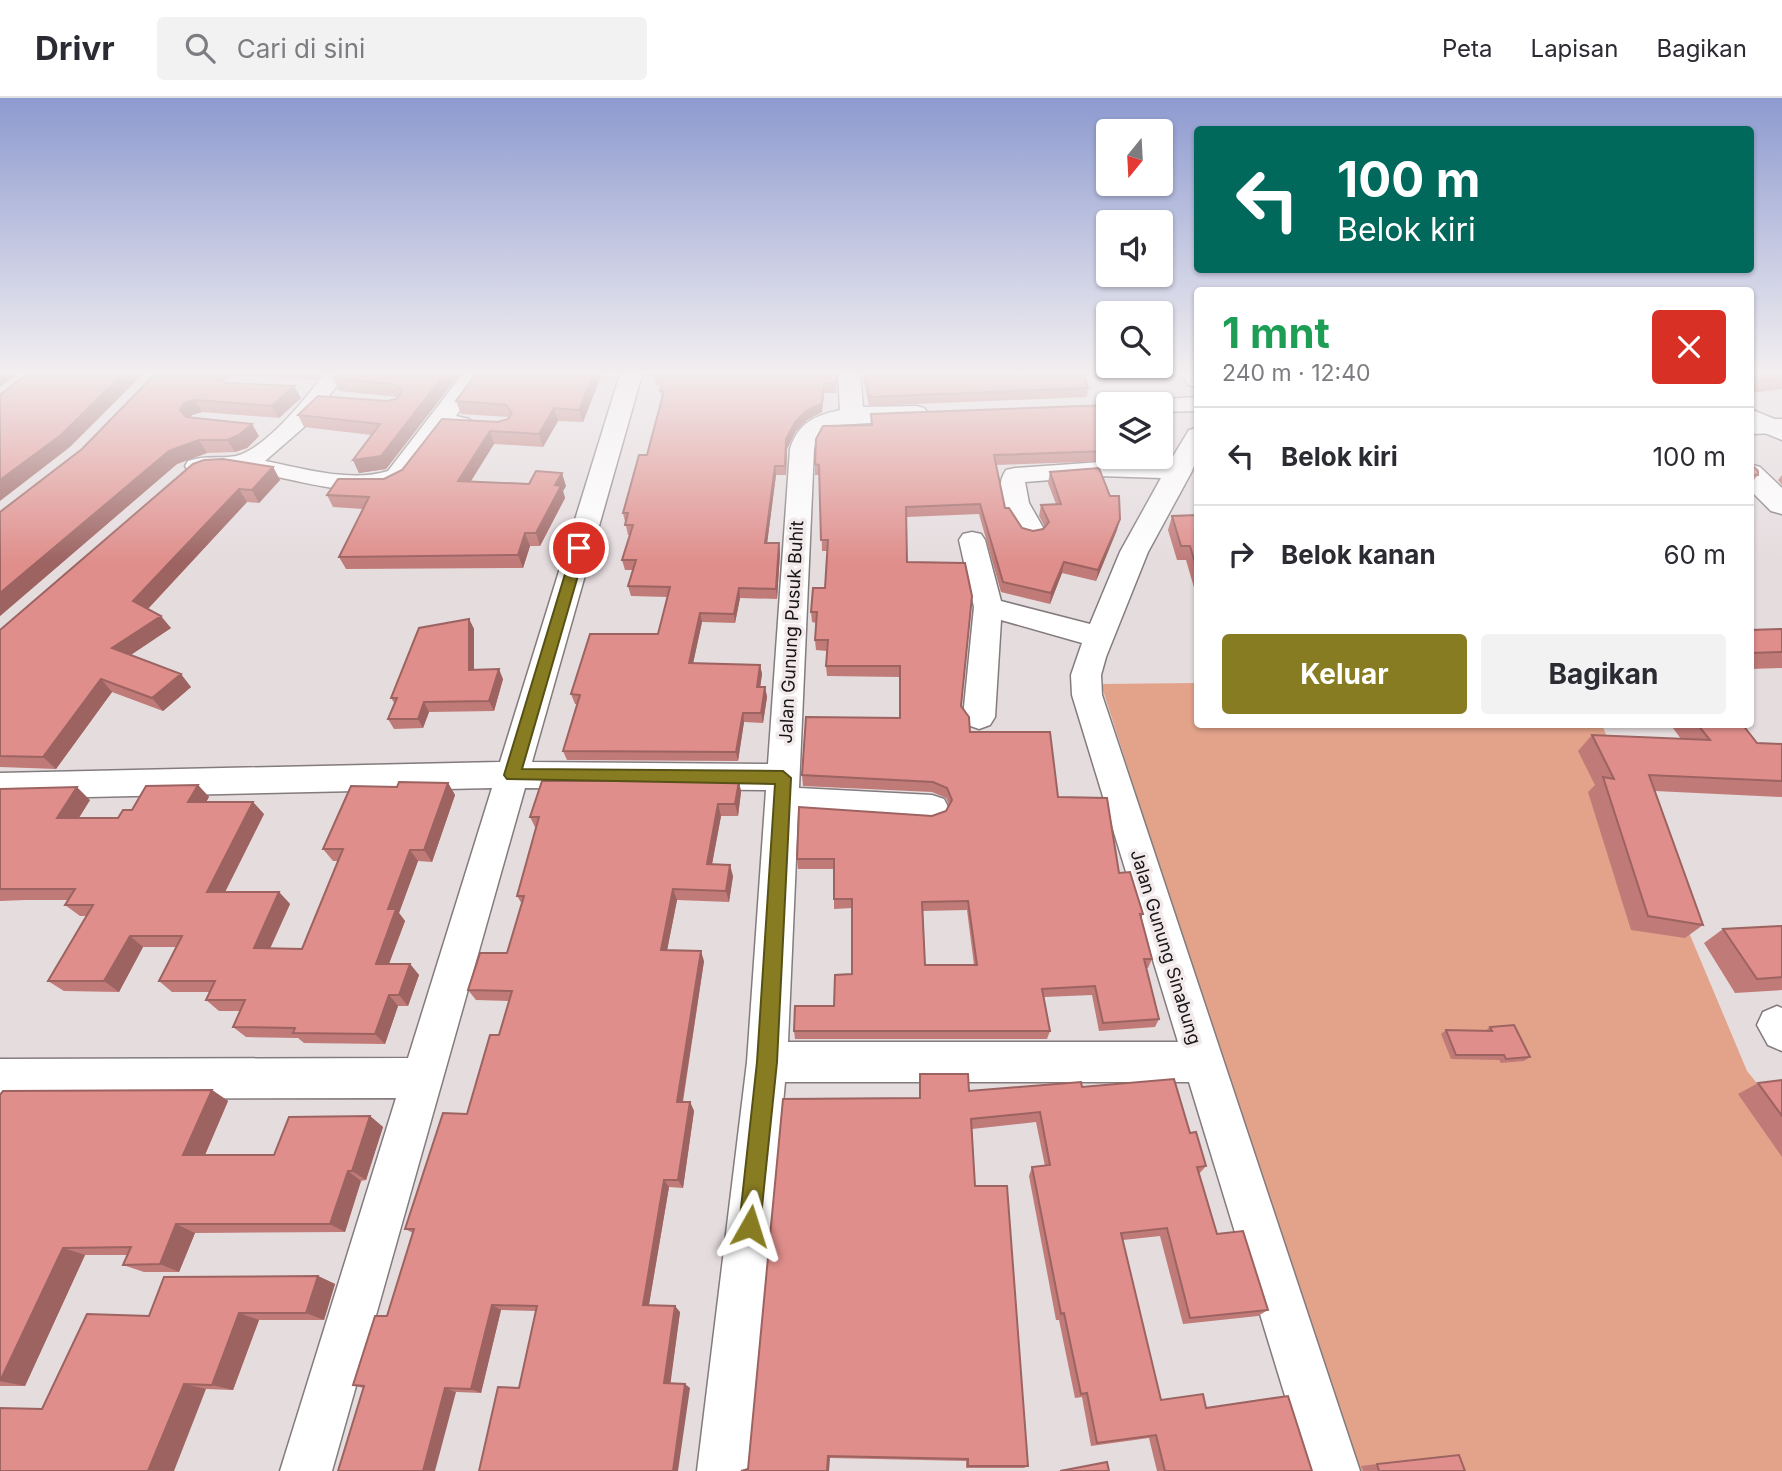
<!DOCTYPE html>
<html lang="id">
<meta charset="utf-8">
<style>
body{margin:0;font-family:Inter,sans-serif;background:#f2f2f3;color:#2b2b33;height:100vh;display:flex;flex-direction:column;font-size:26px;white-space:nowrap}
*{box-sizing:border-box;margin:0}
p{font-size:23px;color:#7c7c81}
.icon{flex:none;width:38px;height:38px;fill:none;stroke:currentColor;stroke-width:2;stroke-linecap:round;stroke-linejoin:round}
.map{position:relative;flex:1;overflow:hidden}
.side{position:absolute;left:1194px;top:189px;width:560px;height:441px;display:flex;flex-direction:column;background:#fff;border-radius:7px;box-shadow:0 2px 5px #0004}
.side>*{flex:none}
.top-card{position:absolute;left:1194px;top:28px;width:560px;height:147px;border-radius:7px;box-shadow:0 2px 5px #0004;background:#00695c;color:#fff;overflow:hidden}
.needle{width:46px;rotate:198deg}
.buttons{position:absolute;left:1096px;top:21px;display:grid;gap:14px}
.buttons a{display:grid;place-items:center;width:77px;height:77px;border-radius:7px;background:#fff;box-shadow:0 2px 5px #0004;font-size:35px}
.pin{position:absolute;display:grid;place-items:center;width:60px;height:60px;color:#fff;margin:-30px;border:4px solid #fff;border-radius:50%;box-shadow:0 2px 7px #0007}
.me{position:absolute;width:77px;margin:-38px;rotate:6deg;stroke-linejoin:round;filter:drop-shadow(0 0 5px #0008)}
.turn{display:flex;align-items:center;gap:24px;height:147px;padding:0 28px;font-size:32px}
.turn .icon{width:91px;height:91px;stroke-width:2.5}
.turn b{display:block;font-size:49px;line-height:60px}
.round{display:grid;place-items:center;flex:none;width:74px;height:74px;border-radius:7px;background:#f2f2f3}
.summary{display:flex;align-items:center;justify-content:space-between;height:119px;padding:0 28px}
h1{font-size:42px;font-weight:700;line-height:52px;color:#1e9e55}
.primary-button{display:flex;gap:14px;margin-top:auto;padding:14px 28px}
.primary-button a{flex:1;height:80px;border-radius:7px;background:#887c22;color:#fff;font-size:28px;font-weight:700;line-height:80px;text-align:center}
.primary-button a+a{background:#f2f2f3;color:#2b2b33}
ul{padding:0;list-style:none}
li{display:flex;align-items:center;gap:21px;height:98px;padding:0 28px;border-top:2px solid #e1e1e2}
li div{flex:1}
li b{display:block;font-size:26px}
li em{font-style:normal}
header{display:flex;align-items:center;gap:42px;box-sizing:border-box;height:98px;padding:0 35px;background:#fff;border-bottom:2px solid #e1e1e2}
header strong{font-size:33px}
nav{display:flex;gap:38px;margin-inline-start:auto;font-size:24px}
.search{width:490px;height:63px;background:#f2f2f3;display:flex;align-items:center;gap:18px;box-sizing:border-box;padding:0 24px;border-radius:7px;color:#7c7c81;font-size:26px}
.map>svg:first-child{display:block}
.green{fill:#e2a38a}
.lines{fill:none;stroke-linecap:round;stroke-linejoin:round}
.street-casing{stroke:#837b7d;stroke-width:3}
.primary-casing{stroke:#837b7d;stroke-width:3}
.street{fill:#fff;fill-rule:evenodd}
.primary{fill:#fff;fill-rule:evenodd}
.wall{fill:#c07a78;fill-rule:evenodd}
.shaded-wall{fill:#9c6361}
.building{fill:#df8e8b;stroke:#9c6361;stroke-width:2;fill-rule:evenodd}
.route{fill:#887c22;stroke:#585116;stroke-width:2}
.labels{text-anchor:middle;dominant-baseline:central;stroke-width:7;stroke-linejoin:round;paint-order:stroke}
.street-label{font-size:18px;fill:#191617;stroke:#f2e9eb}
</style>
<header>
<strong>Drivr</strong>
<div class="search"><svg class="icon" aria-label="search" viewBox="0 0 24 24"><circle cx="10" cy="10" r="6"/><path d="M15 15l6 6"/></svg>Cari di sini</div>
<nav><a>Peta</a><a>Lapisan</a><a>Bagikan</a></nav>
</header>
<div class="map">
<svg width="1782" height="1373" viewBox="0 0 1782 1373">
<rect width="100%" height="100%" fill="#e5dcde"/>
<path class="green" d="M1197,585V626L1602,627L1747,973L1782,1016V1373H1352L1101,586Z"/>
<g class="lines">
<defs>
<path id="street" d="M326,273H349L304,329L265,363C302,370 351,385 388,373L465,273H488L456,318L469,321L473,326L469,331L446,332C435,346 420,373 406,383C371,410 277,374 236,372C221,372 203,377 188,373L185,368L188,363C205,357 221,361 236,358C267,350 308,298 326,273Z
M621,273H643L532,664L768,666L790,351C798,325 814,318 840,312L838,273H860L863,309L916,308L924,310L928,315L924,320L916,322L838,327C824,332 818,336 814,351L799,690L932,697L944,701L949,711L944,721L932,725L798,716L788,944H1178L1072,597L1071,577L1082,545L1001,522L995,619L990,627L979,631L968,627L963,619L974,509L959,442L963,436L972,434L981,436L985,442L1001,503L1090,526L1120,454L1161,380L1101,378L1025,384L1029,405L1045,433L1041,439L1032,441L1023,439C1010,419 991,394 1006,372L1015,370L1101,364L1169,365L1189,332L1197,330V360L1192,373L1148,454L1106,559L1101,577L1102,597L1360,1373H1308L1189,984H785L749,1373H697L747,964L766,692L525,690L332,1373H280L396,1000L0,1001V961L408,960L492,690L0,701V675L500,664Z
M1178,273H1197V289L1189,287Z
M1197,299V313L1160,314V306H1149L1152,302Z
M1782,321V335L1750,336V322Z
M1777,908L1782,910V953L1768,947L1757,927L1763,914Z"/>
<path id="primary" d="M1750,311L1782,324V342L1750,329Z
M1750,366L1760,369L1782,390V416L1771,413L1750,392Z"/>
</defs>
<use href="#street" class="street-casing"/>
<use href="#primary" class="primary-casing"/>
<use href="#street" class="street"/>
<use href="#primary" class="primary"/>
</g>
<path class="wall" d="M158,273H324L316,282L234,278L224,282L223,284L226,285L294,288L301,300L279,320L202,314L192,317L190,320L259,338L247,350L235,354L207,355L177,366L0,518V414L82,351Z
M462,273L386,371L359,375L353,362L372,337L304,329L298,317L387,303L396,301L398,299L339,293L333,280Z
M603,273L583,324L558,323L543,349L494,346L470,384L566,388L563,393L565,400L540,448H530L523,470L346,471L339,459L363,411L333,409L327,397L384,381L498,324L508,321L509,319L461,316L456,303Z
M836,273V295H824L822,314L807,322L796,333L787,351L786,377H776L767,445H779L780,455L777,501L740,500L735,525L702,524L693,565L760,567L762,576L760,589H765L767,599L763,625L744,624L738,663L567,662L563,653L577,606H575L571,596L658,536L668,499L631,498L628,488L633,472H625L622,462L630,437H628L623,415L647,357L662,301L660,293L662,287H656L654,278Z
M862,273H1082L1088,290L1087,299L869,308Z
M1750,273H1782V291L1751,295L1750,294Z
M1108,307V359H1142L1141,362L996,367L1005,410L1022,430L1033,433L1043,431L1045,429L1039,418L1041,407L1056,406L1048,385L1050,374L1117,432L1096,483L1062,475L1050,506L1001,494L979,416L906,419L907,464L961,608L970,634L1058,699L1119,775L1143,816L1141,820L1152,861L1148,870H1146L1159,921L1155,929L1099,933L1092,897L1044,899L1050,933L1047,941H795L794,933L834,908L852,876V810L834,811V771H798L797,761L946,713L949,707L946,700L932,694L803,688L802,677L900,620V579L827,578L826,568L827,553L816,552L815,542L816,525L812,524L811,514L825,490L827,453H822L820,377H815V366L871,327V316ZM967,812L974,867H925L923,813Z
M1750,365L1758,377L1750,386Z
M273,369L280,382L259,405L247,404L148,511L171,530L130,557L191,589L163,613L112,594L56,671L0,669V532Z
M1782,377V387L1778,382Z
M1197,417V500L1186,462H1177L1168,432L1172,418Z
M469,521L474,531V572L503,581L494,613L429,614L423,630L394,631L388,621L395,606L391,600Z
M1782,531V570L1750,571V532Z
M1670,626H1742L1757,645L1782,646V699L1655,693L1703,827L1685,840L1631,832L1588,694L1595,687L1578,653L1592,637L1681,641Z
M739,683L741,694L738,718H721L712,766L733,778L729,804L677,802L667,852L704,863L683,1004H690L694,1013L683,1090L669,1089L649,1207L680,1214L670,1285L690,1290H519L536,1213L501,1212L481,1295L363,1290L353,1287L387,1218L413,1135L405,1131L467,1016L499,937L509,903L476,902L468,892L507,855L522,806L517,798L536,731L530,719Z
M448,685L455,697L432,764L418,763L399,815L405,823L389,866H410L419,877L408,908H398L385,946L304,945L298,940L246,939L233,929L241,913H219L206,902L210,894H172L159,883L176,849H143L119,894L64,893L48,883L86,818H80L65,807L68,802H26L0,803V691L90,702L79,720H118L132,712L198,687L209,699L206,704L264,716L225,794H279L290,806L270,851H302L338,763H333L323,751L397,689Z
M1782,828V892L1735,895L1704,845L1723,831Z
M1490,929L1530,959L1524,963L1501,965L1499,962L1451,961L1441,936L1446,932L1485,933Z
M920,976L969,993L1082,989L1190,1035L1206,1068L1199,1076L1217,1136L1268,1212L1258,1218L1183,1226L1160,1138L1123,1142L1161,1302L1206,1310L1312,1373H1157L1149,1340L1091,1348L1082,1299L1075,1300L1059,1222H1056L1029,1078L1032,1069L1045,1068L1036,1024L972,1031L975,1088L1028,1368L1024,1370H966V1363L830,1360L748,1371L920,1000Z
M1782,982V1059L1738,996L1758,985Z
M212,992L228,1003L205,1057H274L370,1018L383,1029L366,1082L361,1083L345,1134L195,1135L179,1174H144L123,1167L128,1157H85L25,1288H0V997Z
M318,1178L335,1186L324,1222H259L233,1292L206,1291L42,1311L149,1218Z
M1377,1366L1465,1373H1363L1361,1368Z"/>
<path class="shaded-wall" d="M0,273H9L13,279L0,289Z
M126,273H146L70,349L0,403V382Z
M215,273H231L234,278L224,282L221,289L214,277Z
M311,273H324L316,282Z
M447,273H462L386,371L359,375L353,362Z
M595,273H603L583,324L579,312Z
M824,286V295L822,314L807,322L796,333L787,351L786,377L785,368L786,341L795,324Z
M294,288L301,300L279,320L272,308Z
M195,302L202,314L192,317L187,324L180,312L184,305Z
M554,310L558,323L543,349L539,336Z
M252,326L259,338L247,350L235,354L227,342Z
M490,333L494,346L463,396L458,383Z
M199,342L207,355L177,366L0,518V495L169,353Z
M775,368L776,377L766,454L765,445Z
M273,369L280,382L259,405L252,392Z
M562,375L566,388L563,393L565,400L540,448L536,435L555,387Z
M239,391L247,404L143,516L133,503Z
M1120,421L1117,432L1096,483L1098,472Z
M525,435L530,448L523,470L518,457Z
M779,445L780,455L777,501L776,491Z
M1064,464L1062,475L1050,506L1051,495Z
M739,490L740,500L735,525L734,516Z
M700,515L702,524L691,575L689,565Z
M161,518L171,530L122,563L112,550Z
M469,521L474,531V582L469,572Z
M760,567L762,576L759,598L757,589Z
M499,571L503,581L494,613L489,603Z
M181,576L191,589L163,613L152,600Z
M101,581L112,594L56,671L43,659Z
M765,589L767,599L763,625L761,615Z
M424,604L429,614L423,630L418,621Z
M743,615L744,624L738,663L736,654Z
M739,683L741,694L738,718L735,706Z
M448,685L455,697L432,764L424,752Z
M198,687L209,699L199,716L188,704Z
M77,689L90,702L71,732L57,720Z
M253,704L264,716L219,806L207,794Z
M718,706L721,718L710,777L707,766Z
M410,752L418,763L399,815L405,823L385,876L376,866L388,811Z
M730,767L733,778L729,804L726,793Z
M673,791L677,802L665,863L661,852Z
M279,794L290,806L265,861L254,850Z
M130,838L143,849L119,894L104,883Z
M701,853L704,863L681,1013L677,1004Z
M410,866L419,877L408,908L399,897Z
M389,897L398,908L385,946L375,936Z
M212,992L228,1003L201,1066L183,1057Z
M690,1004L694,1013L683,1090L678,1082Z
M370,1018L383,1029L366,1082L352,1073Z
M348,1073L361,1083L345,1134L330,1126Z
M664,1082L669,1089L648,1212L643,1207Z
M176,1126L195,1135L179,1174L160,1166Z
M63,1150L85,1157L25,1288L0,1283Z
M318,1178L335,1186L324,1222L306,1215Z
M492,1207L501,1212L481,1295L471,1291Z
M675,1208L680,1214L670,1289L664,1285Z
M239,1215L259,1222L233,1292L212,1287Z
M184,1286L206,1291L174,1373H148Z
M685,1286L690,1290L678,1373H673Z
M445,1290L456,1294L435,1373H423Z
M828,1358L830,1360L829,1373H827Z"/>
<path class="building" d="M31,273H126L61,337L0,382V297Z
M158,273H215L214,277L217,282L226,285L294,288L272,308L195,302L184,305L180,312L186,319L252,326L239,337L227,342H199L169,353L0,495V414L82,351Z
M338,273H447L381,358L353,362L380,326L298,317L318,298L387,303L396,301L402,294L398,287L333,280Z
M478,273H595L579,312L554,310L539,336L490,333L458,383L529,386L536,373L562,375L555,387L561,388L536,435H525L518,457L339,459L369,399L327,397L338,381H384L402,372L442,321L498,324L508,321L512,315L506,307L456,303Z
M656,273H836V286H824L822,305L806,313L795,324L786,341L785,368H775L765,445H779L776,491L739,490L734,516L700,515L689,565L760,567L757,589H765L761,615H743L736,654L563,653L580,597L571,596L590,536H658L670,489L628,488L636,462H622L633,427H625L628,415H623L639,357H647L664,293H660L664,278H654Z
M864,273H1082L1088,290L869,299Z
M1750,273H1782V281L1760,283L1750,276Z
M1113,303H1132L1133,306H1111Z
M1108,307V353L994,357L1005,410H1009L1022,430L1033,433L1043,431L1049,424L1041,407L1061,406L1050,374L1099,370L1110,398H1119L1120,421L1098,472L1064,464L1051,495L1003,484L980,406L906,409L907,464L965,465L972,498L961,608L969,619L970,634H1050L1058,699L1107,700L1119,775L1130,774L1143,816H1140L1152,861H1144L1159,921L1103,925L1095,888L1042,891L1050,933H794L795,908H834L835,877L852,876V801H834V761H797L799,709L932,718L946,713L952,702L947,690L933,684L802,677L806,619L900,620V568H826L828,542H815L817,514H811L813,490H825L828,442H821L819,367L815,366L816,341L823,328L872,327L871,316ZM968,803L977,867H925L922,804Z
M223,361L273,369L252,392L239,391L133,503L161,518L112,550L181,576L152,600L101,581L43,659L0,658V532L193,366L204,362Z
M1750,365L1758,373V377H1750Z
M1197,417V471L1190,448H1181L1172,418Z
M469,521V572L499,571L489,603L424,604L418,621H388L397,600H391L419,530Z
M1782,531V554L1750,555V532Z
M1697,626H1742L1757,645L1782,646V683L1649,677L1703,827L1648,818L1603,679L1614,681L1592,637L1710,642Z
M542,683H739L735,706H718L707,766L730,767L726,793L673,791L661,852L701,853L677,1004H690L678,1082H664L643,1207L675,1208L664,1285L685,1286L673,1373H479L498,1289L519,1290L537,1208L492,1207L471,1291L445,1290L423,1373H338L364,1288L353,1287L375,1218H387L414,1131H405L443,1015L467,1016L490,937H499L512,893L468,892L480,855H507L524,798H517L539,719H530Z
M399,684L448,685L424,752H410L388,811H396L376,866H410L399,897H389L375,936L293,935L295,930L233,929L245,902H206L215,883H159L182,838H130L104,883H48L93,807H65L75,791H0V691L77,689L57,720H118L123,712H132L146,688L198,687L188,704H253L207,794H279L254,850L302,851L343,751H323L351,688L397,689Z
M1782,828V879L1757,881L1723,831Z
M1514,927L1530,959L1506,961L1504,957H1456L1446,932L1492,933L1490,929Z
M920,976H968L969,993L1081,984L1082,989L1174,981L1190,1035L1196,1034L1206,1068L1197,1069L1217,1136L1243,1133L1268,1212L1190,1220L1167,1130L1121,1135L1161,1302L1203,1296L1206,1310L1288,1298L1312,1373H1165L1156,1337L1097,1345L1087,1295L1081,1296L1064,1215L1061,1216L1032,1069L1050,1067L1040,1014L971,1021L975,1088H1007L1028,1368H968V1361L828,1358L827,1373H741L748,1371L783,1001L920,1000Z
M1782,982V1018L1758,985Z
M212,992L183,1057H274L289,1019L370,1018L352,1073H348L330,1126H176L160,1166L123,1167L131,1149L63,1150L0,1283V997L3,993Z
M318,1178L306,1215H239L212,1287L184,1286L148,1373H0V1310L42,1311L87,1216L149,1218L164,1179Z
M1459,1357L1465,1373H1379L1377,1366Z
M1107,1364L1109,1373H1060Z"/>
<linearGradient id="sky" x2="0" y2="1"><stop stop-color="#8d9ad0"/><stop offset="0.59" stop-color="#f3eff0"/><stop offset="1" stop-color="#f3eff0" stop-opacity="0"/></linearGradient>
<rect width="1782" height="465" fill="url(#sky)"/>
<path class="route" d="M579,446L586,450L522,671L783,673L791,680L777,964L760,1128L757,1135L750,1139L742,1135L739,1128L757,964L775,686L507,681L504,677L573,450Z"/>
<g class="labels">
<g class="street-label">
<text transform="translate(791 534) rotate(-87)">Jalan Gunung Pusuk Buhit</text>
<text transform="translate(1166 849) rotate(73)">Jalan Gunung Sinabung</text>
</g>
</g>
</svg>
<div class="buttons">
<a><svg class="needle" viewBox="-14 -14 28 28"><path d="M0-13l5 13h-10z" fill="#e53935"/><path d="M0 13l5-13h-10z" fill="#7c7c81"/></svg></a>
<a><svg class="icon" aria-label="sound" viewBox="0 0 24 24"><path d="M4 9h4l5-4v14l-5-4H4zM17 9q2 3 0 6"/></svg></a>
<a><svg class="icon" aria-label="search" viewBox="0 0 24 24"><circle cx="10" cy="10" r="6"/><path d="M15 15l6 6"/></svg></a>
<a><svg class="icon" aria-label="layers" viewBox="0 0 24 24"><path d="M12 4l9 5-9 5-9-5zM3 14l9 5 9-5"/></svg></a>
</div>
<div class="pin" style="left:579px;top:450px;background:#d93025"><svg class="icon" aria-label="arrive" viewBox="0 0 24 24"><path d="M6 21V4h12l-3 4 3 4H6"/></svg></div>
<svg class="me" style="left:750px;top:1128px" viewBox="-20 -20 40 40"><path d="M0-17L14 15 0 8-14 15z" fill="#887c22" stroke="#fff" stroke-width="4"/></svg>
<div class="top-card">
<div class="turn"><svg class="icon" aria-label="left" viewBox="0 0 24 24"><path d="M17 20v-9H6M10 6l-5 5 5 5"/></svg><div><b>100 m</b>Belok kiri</div></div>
</div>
<section class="side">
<div class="summary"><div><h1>1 mnt</h1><p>240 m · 12:40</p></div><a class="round" style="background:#d93025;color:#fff"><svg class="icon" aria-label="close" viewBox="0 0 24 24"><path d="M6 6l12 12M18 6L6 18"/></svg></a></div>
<ul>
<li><svg class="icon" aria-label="left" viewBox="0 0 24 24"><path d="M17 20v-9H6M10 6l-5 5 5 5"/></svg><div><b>Belok kiri</b></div><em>100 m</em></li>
<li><svg class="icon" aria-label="right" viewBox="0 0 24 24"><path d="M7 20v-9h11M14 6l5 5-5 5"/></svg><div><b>Belok kanan</b></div><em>60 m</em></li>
</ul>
<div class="primary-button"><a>Keluar</a><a>Bagikan</a></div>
</section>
</div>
